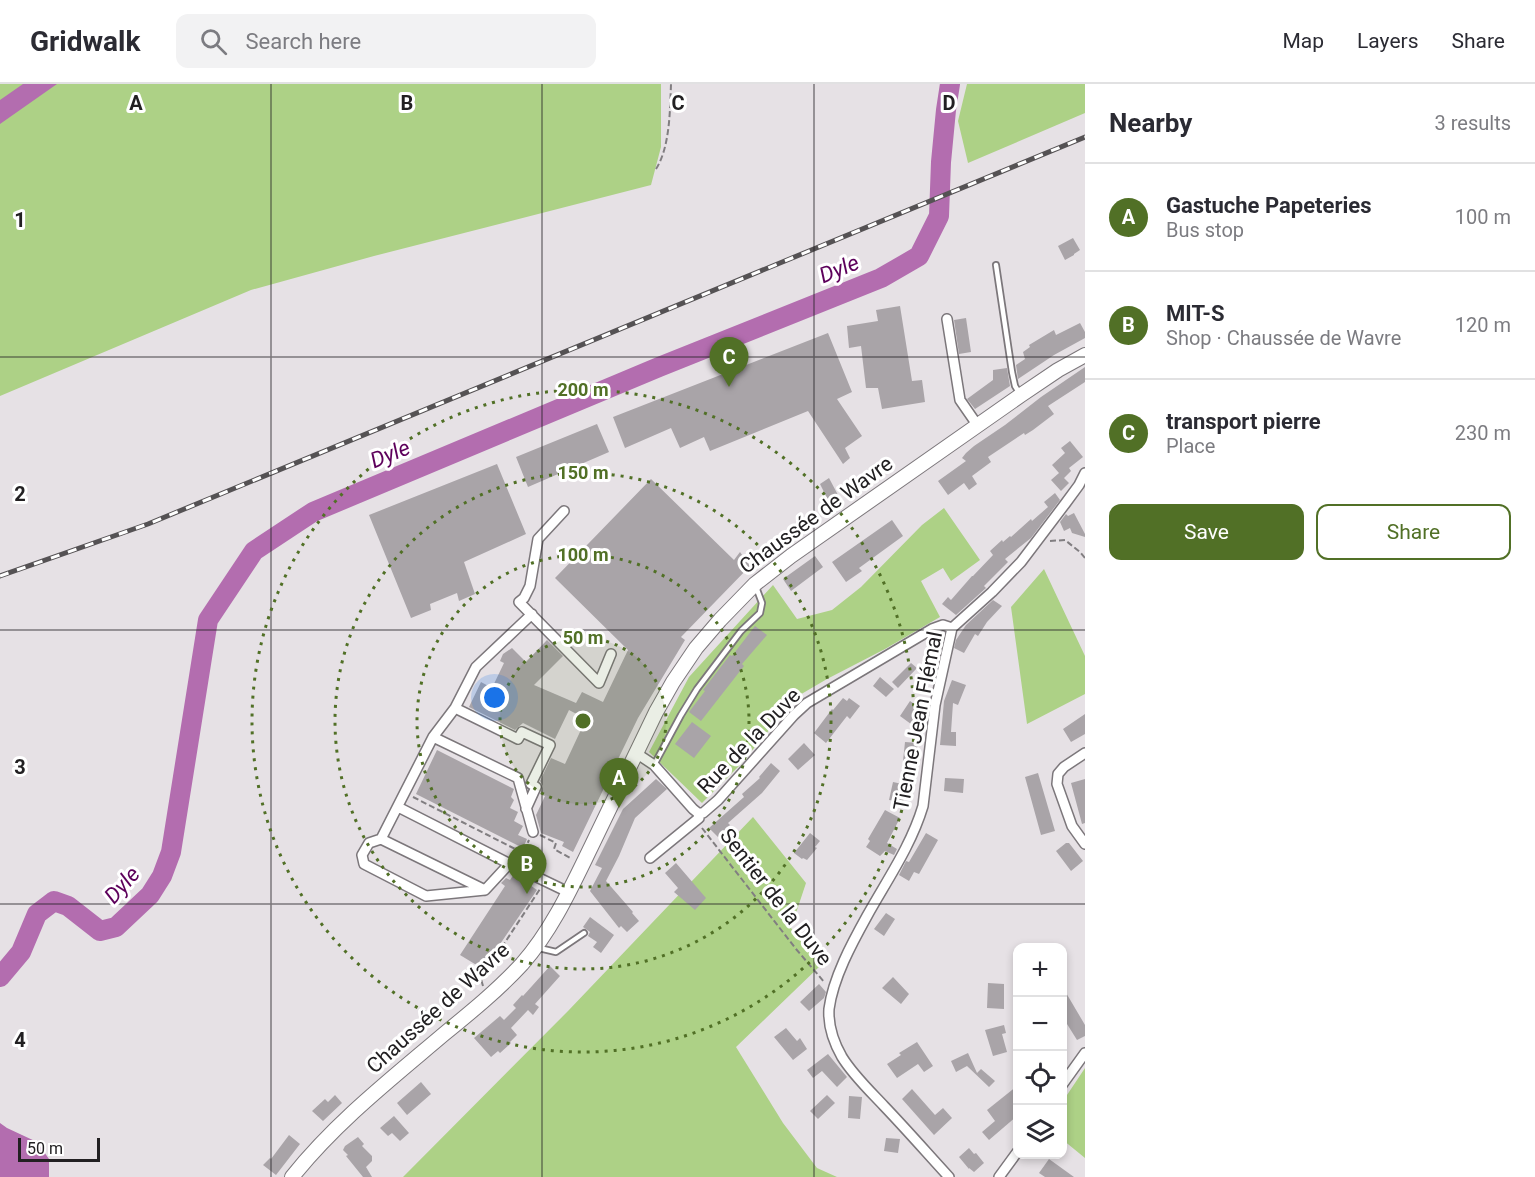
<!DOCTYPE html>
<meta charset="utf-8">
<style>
:root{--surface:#fff;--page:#f2f2f3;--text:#2b2b33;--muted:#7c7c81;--line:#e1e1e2;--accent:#517026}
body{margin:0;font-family:Roboto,sans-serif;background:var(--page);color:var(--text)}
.controls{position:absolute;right:18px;bottom:18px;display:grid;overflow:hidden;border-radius:12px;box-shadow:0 3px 9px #0003}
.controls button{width:54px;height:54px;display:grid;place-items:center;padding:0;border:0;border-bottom:2px solid var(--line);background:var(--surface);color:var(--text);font:30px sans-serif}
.scale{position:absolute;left:18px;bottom:15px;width:82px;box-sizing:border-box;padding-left:6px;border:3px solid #222022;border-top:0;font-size:16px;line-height:21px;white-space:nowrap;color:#222022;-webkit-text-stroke:4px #fff;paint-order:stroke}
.you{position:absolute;left:495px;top:614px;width:21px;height:21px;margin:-15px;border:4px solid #fff;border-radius:50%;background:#1a73e8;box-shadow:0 0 0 9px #1a73e833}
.badge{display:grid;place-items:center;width:39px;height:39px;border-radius:50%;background:var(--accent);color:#fff;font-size:20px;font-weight:700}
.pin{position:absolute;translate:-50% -50px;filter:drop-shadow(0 2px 3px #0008)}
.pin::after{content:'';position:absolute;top:32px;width:21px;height:18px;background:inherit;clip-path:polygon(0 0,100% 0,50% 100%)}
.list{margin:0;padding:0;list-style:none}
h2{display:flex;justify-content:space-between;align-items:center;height:78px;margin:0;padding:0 24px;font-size:26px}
h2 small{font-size:20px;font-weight:400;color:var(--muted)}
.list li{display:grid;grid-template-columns:39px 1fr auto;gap:18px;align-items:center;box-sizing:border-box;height:108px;padding:0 24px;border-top:2px solid var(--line)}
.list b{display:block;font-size:22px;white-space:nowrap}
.list p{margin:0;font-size:20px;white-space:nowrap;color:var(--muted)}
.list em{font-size:20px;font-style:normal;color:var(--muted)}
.actions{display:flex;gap:12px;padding:18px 24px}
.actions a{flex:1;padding:14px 0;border:2px solid var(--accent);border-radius:12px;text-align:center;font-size:21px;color:var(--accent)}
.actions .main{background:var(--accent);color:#fff}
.icon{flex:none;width:33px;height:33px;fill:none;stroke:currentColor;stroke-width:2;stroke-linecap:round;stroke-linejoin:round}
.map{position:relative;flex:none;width:1085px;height:1093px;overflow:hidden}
header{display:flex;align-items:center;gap:36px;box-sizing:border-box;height:84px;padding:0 30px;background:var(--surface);border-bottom:2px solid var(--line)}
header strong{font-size:28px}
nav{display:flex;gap:33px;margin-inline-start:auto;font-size:21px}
.search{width:420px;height:54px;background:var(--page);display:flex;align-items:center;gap:15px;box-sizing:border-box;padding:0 21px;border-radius:12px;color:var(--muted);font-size:22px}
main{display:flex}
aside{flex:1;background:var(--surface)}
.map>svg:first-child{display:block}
</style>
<header>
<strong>Gridwalk</strong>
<div class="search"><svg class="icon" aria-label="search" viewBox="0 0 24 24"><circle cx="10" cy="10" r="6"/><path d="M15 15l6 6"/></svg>Search here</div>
<nav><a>Map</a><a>Layers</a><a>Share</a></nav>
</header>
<main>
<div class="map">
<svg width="1085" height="1093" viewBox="0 0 1085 1093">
<rect width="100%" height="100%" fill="#e6e1e5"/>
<path fill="#add186" d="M 0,0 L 661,0 L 661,63 L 651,101 L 374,172 L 251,206 L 0,312 Z
M 967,0 L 1085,0 L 1085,29 L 968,79 L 958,37 Z
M 944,424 L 980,476 L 951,497 L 943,484 L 921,497 L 940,533 L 885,565 L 827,595 L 798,612 L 738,683 L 702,719 L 649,668 L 689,593 L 773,501 L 797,535 L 832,526 L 861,503 L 922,441 Z
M 1044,485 L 1085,572 L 1085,610 L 1027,640 L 1011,523 Z
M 753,733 L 806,799 L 791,844 L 820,882 L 736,963 L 783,1039 L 817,1084 L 837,1093 L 403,1093 L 568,927 Z
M 1085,984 L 1085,1074 L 1063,1056 L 1063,1017 Z"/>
<path fill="#b36daf" d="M 23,0 L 57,0 L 0,40 L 0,16 Z
M 0,1039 L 7,1044 L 37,1058 L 49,1075 L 49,1093 L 0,1093 Z"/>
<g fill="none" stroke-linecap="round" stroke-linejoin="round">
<path stroke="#b36daf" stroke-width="3" d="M 0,897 L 1,893"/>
<path stroke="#b36daf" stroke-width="20" d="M 0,893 L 21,868 L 37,830 L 54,817 L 68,822 L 100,847 L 116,843 L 150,811 L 162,792 L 171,768 L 208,536 L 254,467 L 313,428 L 659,283 L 881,194 L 919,172 L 939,132 L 941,78 L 946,26 L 950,0"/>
</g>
<path fill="#a9a4a8" d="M 1073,154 L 1080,166 L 1074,170 L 1074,171 L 1065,176 L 1058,162 Z
M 900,222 L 912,297 L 922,296 L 925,318 L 882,325 L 878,304 L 866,304 L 861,262 L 849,264 L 847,242 L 878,237 L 876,226 Z
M 966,234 L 971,268 L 959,270 L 954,236 Z
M 1080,239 L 1085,248 L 1085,254 L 1054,271 L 1018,295 L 1016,281 L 1025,275 L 1023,268 L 1030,263 L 1029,261 L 1054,246 L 1056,251 Z
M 828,249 L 852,308 L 837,315 L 862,352 L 845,364 L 850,374 L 843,380 L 808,327 L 710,367 L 704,353 L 680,364 L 671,344 L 625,364 L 613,333 Z
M 1085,283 L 1085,298 L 1048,322 L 1054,330 L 1033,346 L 1025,351 L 1024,349 L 988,373 L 991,378 L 972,392 L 977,400 L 969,406 L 964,399 L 948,411 L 938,397 L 966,377 L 962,374 L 966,369 L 974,362 L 1005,341 L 1041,313 Z
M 1007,284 L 1010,302 L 975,325 L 967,315 L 993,296 L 993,286 Z
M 597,340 L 609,368 L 528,403 L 516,373 Z
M 1070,357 L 1083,373 L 1069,384 L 1071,387 L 1064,394 L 1069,399 L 1061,407 L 1051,396 L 1059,389 L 1052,381 L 1065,369 L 1061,364 Z
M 497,380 L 526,450 L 464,478 L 475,510 L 459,517 L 457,509 L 430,520 L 431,526 L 411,534 L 369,431 Z
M 829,394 L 838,411 L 828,416 L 820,400 Z
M 651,395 L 734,476 L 740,468 L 750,482 L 681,553 L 685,556 L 638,634 L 573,768 L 562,762 L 564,758 L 541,749 L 536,731 L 545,712 L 540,710 L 543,702 L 540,697 L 551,674 L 565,680 L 586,635 L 569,626 L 555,655 L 523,639 L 515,646 L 469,623 L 481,598 L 492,604 L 504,579 L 500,577 L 503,570 L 512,564 L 526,578 L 547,556 L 563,572 L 534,601 L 576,619 L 582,608 L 603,618 L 628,566 L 555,494 Z
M 1055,409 L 1060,416 L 1031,454 L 1005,475 L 1008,478 L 984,502 L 986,504 L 956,531 L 942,520 L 948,513 L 951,516 L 972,492 L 973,492 L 993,471 L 990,467 L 1002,456 L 1003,458 L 1010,452 L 1011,453 L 1031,435 L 1032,437 L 1048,423 L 1044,418 Z
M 1074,429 L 1085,450 L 1085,453 L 1072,449 L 1070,444 L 1064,447 L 1060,438 L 1066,430 L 1068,432 Z
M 892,436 L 903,452 L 859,484 L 862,487 L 846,498 L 832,478 Z
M 815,472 L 823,483 L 791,507 L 783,495 Z
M 993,516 L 1002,522 L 987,538 L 978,552 L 975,550 L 964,569 L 954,564 L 956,556 L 966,541 Z
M 755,542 L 767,551 L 742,580 L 744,582 L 701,637 L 689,628 L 705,607 L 703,606 L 730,571 L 732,572 Z
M 911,579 L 917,584 L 898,604 L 892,598 Z
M 880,593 L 894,605 L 886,613 L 873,602 Z
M 952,596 L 966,601 L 958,621 L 953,619 L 951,648 L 956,648 L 956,662 L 940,661 L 944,617 Z
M 843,614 L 847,617 L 849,614 L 860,622 L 850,635 L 847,632 L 826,659 L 814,649 L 832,625 L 833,626 Z
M 910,617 L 925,627 L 915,643 L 900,632 Z
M 1085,630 L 1085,650 L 1071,658 L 1063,645 Z
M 692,638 L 711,652 L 694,674 L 675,660 Z
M 905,658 L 918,659 L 916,678 L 903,677 Z
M 804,659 L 815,671 L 798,686 L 788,675 Z
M 437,666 L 514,705 L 511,713 L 514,716 L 510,724 L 518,728 L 514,737 L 523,742 L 518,751 L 527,755 L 523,764 L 416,710 Z
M 771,679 L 780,687 L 762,709 L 728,739 L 730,741 L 718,753 L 709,744 L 744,713 L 742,710 L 760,694 L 759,693 Z
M 1038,689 L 1055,747 L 1041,751 L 1025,693 Z
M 945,694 L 964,695 L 963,709 L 944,707 Z
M 656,695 L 667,705 L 635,734 L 619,772 L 606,797 L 633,828 L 632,829 L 639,837 L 627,848 L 621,842 L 619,844 L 590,807 L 602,784 L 595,781 L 623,725 Z
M 1085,695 L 1085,739 L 1082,740 L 1071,699 Z
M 893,698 L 907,701 L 903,718 L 889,716 Z
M 885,726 L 900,734 L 887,759 L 897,765 L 894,771 L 885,767 L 880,772 L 866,763 L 870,757 L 868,755 Z
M 810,749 L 820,757 L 815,763 L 817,764 L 807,776 L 803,774 L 802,775 L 794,769 Z
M 926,749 L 938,756 L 919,790 L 914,788 L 909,797 L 899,791 L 906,777 L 909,778 Z
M 1066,759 L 1069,759 L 1083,777 L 1071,787 L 1056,767 Z
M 676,779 L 706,814 L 695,826 L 674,808 L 678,804 L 665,789 Z
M 514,790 L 537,806 L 483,885 L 460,871 L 505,802 L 501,799 L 506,794 L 510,796 Z
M 886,829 L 895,835 L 884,852 L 874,845 Z
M 590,833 L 614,851 L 601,869 L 593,863 L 597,858 L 588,852 L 590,848 L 583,843 Z
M 550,882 L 560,892 L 535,920 L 539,923 L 533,931 L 528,926 L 511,944 L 517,951 L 510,958 L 511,959 L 500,969 L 498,967 L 491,973 L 474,954 L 500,932 L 504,936 L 516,924 L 513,921 L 522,911 L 523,912 Z
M 893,893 L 909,910 L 901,920 L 882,904 Z
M 988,899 L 1004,900 L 1004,925 L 987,924 Z
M 819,900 L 826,908 L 824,914 L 809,927 L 800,918 Z
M 1062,902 L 1085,941 L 1085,952 L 1077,956 L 1062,932 Z
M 1004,941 L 1006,949 L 1002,950 L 1007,968 L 993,972 L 985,946 Z
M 786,944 L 797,957 L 800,954 L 807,965 L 793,976 L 774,953 Z
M 917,958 L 933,982 L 924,988 L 918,980 L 897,994 L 887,980 L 901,971 L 899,969 Z
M 968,969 L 977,989 L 981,985 L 995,997 L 989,1003 L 967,982 L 956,988 L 951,977 Z
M 828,970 L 847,993 L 837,1003 L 822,987 L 813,994 L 807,986 Z
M 421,998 L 431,1010 L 407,1031 L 397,1019 Z
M 1017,1002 L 1017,1032 L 989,1056 L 982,1048 L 995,1037 L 987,1026 Z
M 912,1005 L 935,1031 L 943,1024 L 952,1034 L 934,1051 L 902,1015 Z
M 335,1011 L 342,1019 L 323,1037 L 312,1027 L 325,1015 L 328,1018 Z
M 827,1011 L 835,1019 L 818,1035 L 810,1027 Z
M 849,1012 L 862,1013 L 860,1035 L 848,1034 Z
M 394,1032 L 409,1049 L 400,1057 L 392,1049 L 388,1052 L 380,1044 Z
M 289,1051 L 300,1060 L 276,1091 L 263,1081 L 270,1074 L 271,1075 Z
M 358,1053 L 364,1060 L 362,1062 L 372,1072 L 372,1077 L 366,1083 L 372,1093 L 363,1093 L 346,1072 L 348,1071 L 343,1066 L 345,1062 Z
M 886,1054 L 900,1055 L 898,1069 L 884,1067 Z
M 969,1064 L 974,1070 L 976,1069 L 984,1079 L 974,1088 L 969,1084 L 969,1085 L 959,1073 Z
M 1049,1075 L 1074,1093 L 1045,1093 L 1039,1089 Z"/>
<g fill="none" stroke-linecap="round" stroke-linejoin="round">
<g stroke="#7c777b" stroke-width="8">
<path id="lane" d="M 996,181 L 1012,288 L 1015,302 L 1020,310
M 654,681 L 681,631 L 697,605 L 741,547 L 760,529 L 762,519 L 756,503
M 539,864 L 556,868 L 584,849"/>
</g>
<g stroke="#7c777b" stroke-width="12">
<path id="street" d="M 947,235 L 960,316 L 978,342
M 564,427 L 538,455 L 530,502 L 524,514 L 519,518 L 599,599 L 611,570
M 455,624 L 518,655 L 522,648 L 550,661 L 531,700 L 536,703 L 526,725
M 433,653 L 518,694 L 533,748
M 636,669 L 654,681 L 693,725 L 698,729 L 703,729 L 718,716 L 794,631 L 807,619 L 932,545 L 943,541 L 952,544
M 1085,669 L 1064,683 L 1058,690 L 1057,700 L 1072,742 L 1085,760
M 398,723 L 516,783 L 568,808
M 381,755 L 369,759 L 362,771 L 364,780 L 426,812 L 485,806
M 650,774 L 699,734 L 698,729
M 509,780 L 485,806 L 381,755 L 433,653 L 455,624 L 476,583 L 532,530
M 1062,1001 L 1085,969
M 949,1093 C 927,1069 906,1045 884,1022 C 870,1007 853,991 842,973 C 834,959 828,942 829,925 C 833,894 852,859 867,832 C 887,796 911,762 923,722 L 935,621 L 952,544 L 992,508 L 1021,478 L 1065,420 L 1079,401 L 1085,389
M 999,1093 L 1018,1067"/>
</g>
<g stroke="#7c777b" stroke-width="16">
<path id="secondary" d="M 292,1093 C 336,1038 391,995 444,950 C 471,928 498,906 522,880 C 552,846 571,804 591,763 C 613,718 634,673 656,628 L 673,598 L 696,564 L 720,536 L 755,500 L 791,472 L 1021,311 L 1058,286 L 1085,271"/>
</g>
<path stroke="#817e81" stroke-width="2" stroke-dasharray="6 3" stroke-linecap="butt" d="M 656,85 C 670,63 670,26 671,0
M 1050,457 L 1065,456 L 1080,468 L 1085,474
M 413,713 L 523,769
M 702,744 L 796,865 L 825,899
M 540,751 L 556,759 L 554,765 L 572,775
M 520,775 L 529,756
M 483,902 L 481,895 L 540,805"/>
<use href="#lane" stroke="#fff" stroke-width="4.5"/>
<use href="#street" stroke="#fff" stroke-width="9"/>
<use href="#secondary" stroke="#fff" stroke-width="14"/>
<g stroke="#555254" stroke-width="5">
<path id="rail" d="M 0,492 L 148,440 L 1085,53"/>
</g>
<use href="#rail" stroke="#fff" stroke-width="3" stroke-dasharray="9" stroke-linecap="butt"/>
</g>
<path fill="none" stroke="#222022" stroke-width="1.5" stroke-opacity="0.55" d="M 271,0 L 271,1093M 542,0 L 542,1093M 814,0 L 814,1093M 0,273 L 1085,273M 0,546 L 1085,546M 0,820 L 1085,820"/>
<circle cx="583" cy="637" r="83" fill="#517026" fill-opacity=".12"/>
<g fill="none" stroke="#517026" stroke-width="3" stroke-dasharray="3 6">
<circle cx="583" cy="637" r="83"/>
<circle cx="583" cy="637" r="166"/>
<circle cx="583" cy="637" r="248"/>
<circle cx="583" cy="637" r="331"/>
</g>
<g text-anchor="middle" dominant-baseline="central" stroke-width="6" stroke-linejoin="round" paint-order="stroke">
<g font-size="21" fill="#222022" stroke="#fff">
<text transform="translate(816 431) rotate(-36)">Chaussée de Wavre</text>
<text transform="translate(918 637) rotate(-79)">Tienne Jean Flémal</text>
<text transform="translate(749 657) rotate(-46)">Rue de la Duve</text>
<text transform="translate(776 813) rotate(52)">Sentier de la Duve</text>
<text transform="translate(438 924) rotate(-42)">Chaussée de Wavre</text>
</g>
<g font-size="22" font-style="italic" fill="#5d005b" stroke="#fff">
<text transform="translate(839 185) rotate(-22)">Dyle</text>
<text transform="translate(390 370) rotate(-22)">Dyle</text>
<text transform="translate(122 801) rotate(-48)">Dyle</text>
</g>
</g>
<g font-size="20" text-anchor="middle" font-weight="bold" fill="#222022" stroke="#fff" stroke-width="6" stroke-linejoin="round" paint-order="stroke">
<text x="136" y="26">A</text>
<text x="407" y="26">B</text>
<text x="678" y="26">C</text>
<text x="949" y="26">D</text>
<text x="20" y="143">1</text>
<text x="20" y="417">2</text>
<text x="20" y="690">3</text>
<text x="20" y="963">4</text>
</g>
<circle cx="583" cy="637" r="9" fill="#517026" stroke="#fff" stroke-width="3"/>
<g font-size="18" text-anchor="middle" font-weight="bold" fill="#517026" stroke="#fff" stroke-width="6" stroke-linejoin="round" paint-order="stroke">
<text x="583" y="312">200 m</text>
<text x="583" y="395">150 m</text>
<text x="583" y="477">100 m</text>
<text x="583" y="560">50 m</text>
</g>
</svg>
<div class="controls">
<button>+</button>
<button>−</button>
<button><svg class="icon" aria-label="locate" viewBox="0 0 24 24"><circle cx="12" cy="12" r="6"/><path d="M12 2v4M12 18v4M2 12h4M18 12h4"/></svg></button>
<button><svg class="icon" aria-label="layers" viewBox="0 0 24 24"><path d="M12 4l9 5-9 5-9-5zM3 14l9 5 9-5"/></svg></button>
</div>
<div class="scale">50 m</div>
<div class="you"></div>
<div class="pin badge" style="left:619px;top:724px">A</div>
<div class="pin badge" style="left:527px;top:810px">B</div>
<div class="pin badge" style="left:729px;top:303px">C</div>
</div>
<aside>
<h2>Nearby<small>3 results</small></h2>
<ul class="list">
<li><span class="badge">A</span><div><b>Gastuche Papeteries</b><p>Bus stop</p></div><em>100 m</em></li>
<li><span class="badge">B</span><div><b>MIT-S</b><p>Shop · Chaussée de Wavre</p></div><em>120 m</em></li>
<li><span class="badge">C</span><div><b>transport pierre</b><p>Place</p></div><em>230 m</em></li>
</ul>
<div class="actions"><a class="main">Save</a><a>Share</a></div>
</aside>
</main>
